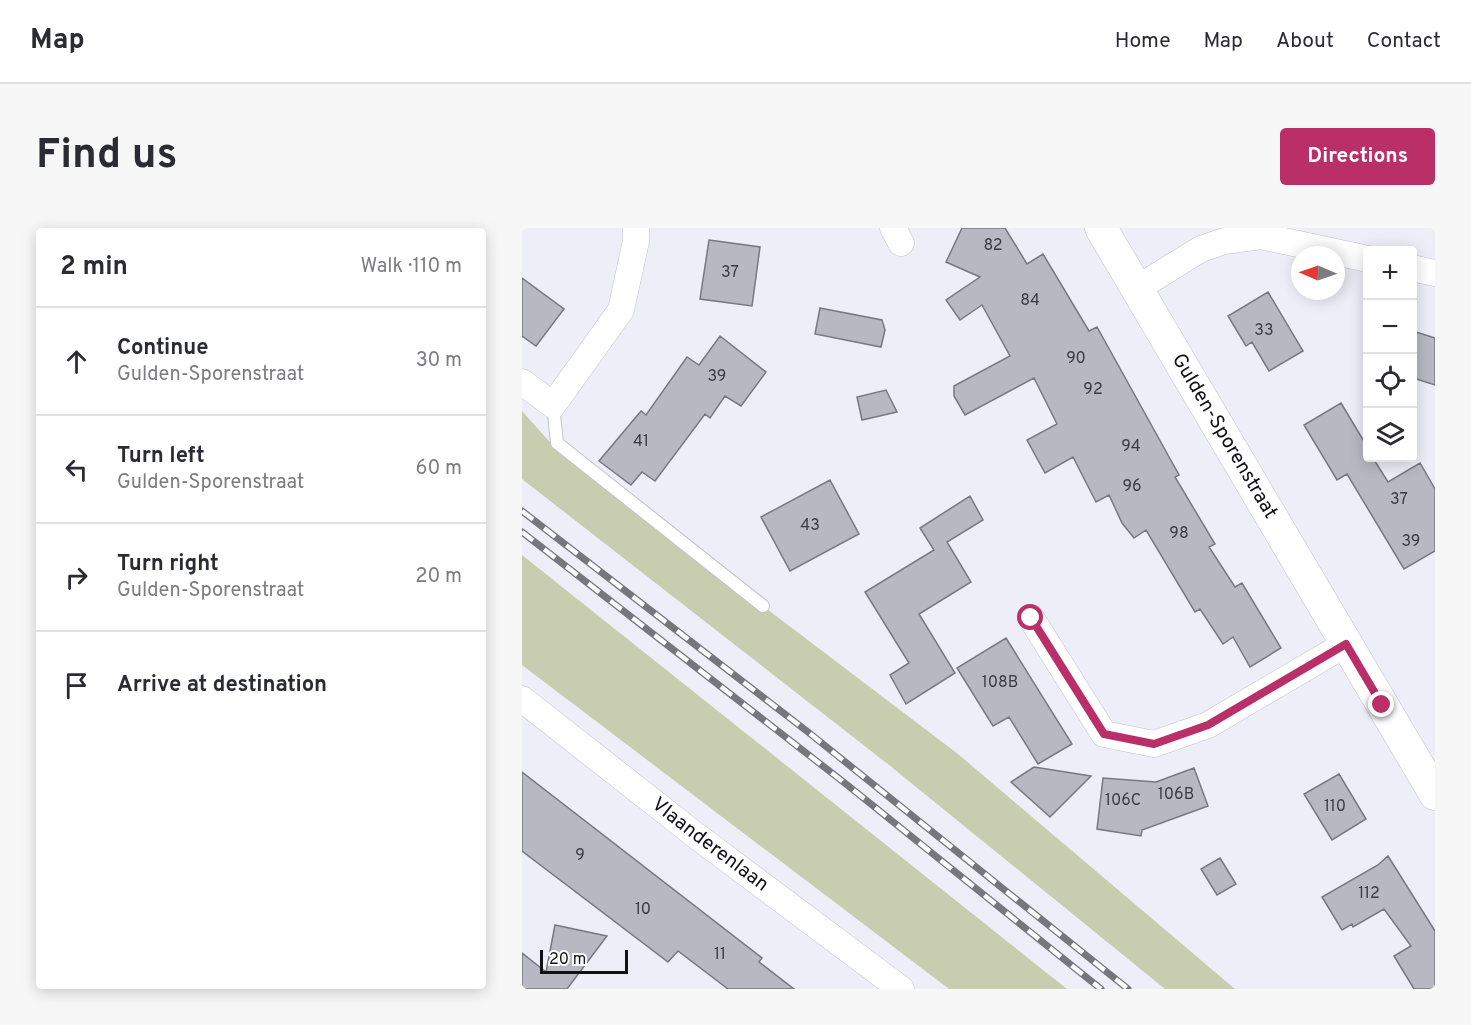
<!DOCTYPE html>
<meta charset="utf-8">
<style>
:root{--surface:#fff;--page:#f7f7f7;--text:#2b2b33;--muted:#7c7c81;--line:#e1e1e2;--accent:#ba2f68}
body{margin:0;font-family:Overpass,sans-serif;background:var(--page);color:var(--text)}
.controls{position:absolute;right:18px;top:18px;display:grid;overflow:hidden;border-radius:6px;box-shadow:0 3px 15px #0003}
.controls button{width:54px;height:54px;display:grid;place-items:center;padding:0;border:0;border-bottom:2px solid var(--line);background:var(--surface);color:var(--text);font:30px sans-serif}
.compass{position:absolute;left:769px;top:18px;width:54px;height:54px;border-radius:50%;background:var(--surface);box-shadow:0 3px 15px #0003;rotate:272deg}
.scale{position:absolute;left:18px;bottom:15px;width:88px;box-sizing:border-box;padding-left:6px;border:3px solid #111115;border-top:0;font-size:16px;line-height:21px;white-space:nowrap;color:#111115;-webkit-text-stroke:4px #fcfcfe;paint-order:stroke}
.stop{position:absolute;width:18px;height:18px;margin:-14px;border:4px solid #ba2f68;border-radius:50%;background:#fff}
.stop.end{background:#ba2f68;border-color:#fff;box-shadow:0 2px 6px #0008}
.list{margin:0;padding:0;list-style:none}
h2{display:flex;justify-content:space-between;align-items:center;height:78px;margin:0;padding:0 24px;font-size:26px}
h2 small{font-size:20px;font-weight:400;color:var(--muted)}
.list li{display:grid;grid-template-columns:39px 1fr auto;gap:18px;align-items:center;box-sizing:border-box;height:108px;padding:0 24px;border-top:2px solid var(--line)}
.list b{display:block;font-size:22px;white-space:nowrap}
.list p{margin:0;font-size:20px;white-space:nowrap;color:var(--muted)}
.list em{font-size:20px;font-style:normal;color:var(--muted)}
.icon{flex:none;width:33px;height:33px;fill:none;stroke:currentColor;stroke-width:2;stroke-linecap:round;stroke-linejoin:round}
.map{position:relative;flex:none;width:913px;height:761px;overflow:hidden;border-radius:6px}
header{display:flex;align-items:center;gap:36px;box-sizing:border-box;height:84px;padding:0 30px;background:var(--surface);border-bottom:2px solid var(--line)}
header strong{font-size:28px}
nav{display:flex;gap:33px;margin-inline-start:auto;font-size:21px}
.intro{display:flex;align-items:center;justify-content:space-between;box-sizing:border-box;height:144px;padding:0 36px}
h1{margin:0;font-size:42px}
.button{padding:15px 27px;border-radius:6px;background:var(--accent);color:#fff;font-size:21px;font-weight:700}
main{display:flex;gap:36px;padding:0 36px}
aside{flex:1;background:var(--surface);border-radius:6px;box-shadow:0 3px 15px #0003}
.map>svg:first-child{display:block}
</style>
<header>
<strong>Map</strong>
<nav><a>Home</a><a>Map</a><a>About</a><a>Contact</a></nav>
</header>
<div class="intro"><h1>Find us</h1><a class="button">Directions</a></div>
<main>
<aside>
<h2>2 min<small>Walk · 110 m</small></h2>
<ul class="list">
<li><svg class="icon" aria-label="ahead" viewBox="0 0 24 24"><path d="M12 20V5M6 11l6-6 6 6"/></svg><div><b>Continue</b><p>Gulden-Sporenstraat</p></div><em>30 m</em></li>
<li><svg class="icon" aria-label="left" viewBox="0 0 24 24"><path d="M17 20v-9H6M10 6l-5 5 5 5"/></svg><div><b>Turn left</b><p>Gulden-Sporenstraat</p></div><em>60 m</em></li>
<li><svg class="icon" aria-label="right" viewBox="0 0 24 24"><path d="M7 20v-9h11M14 6l5 5-5 5"/></svg><div><b>Turn right</b><p>Gulden-Sporenstraat</p></div><em>20 m</em></li>
<li><svg class="icon" aria-label="arrive" viewBox="0 0 24 24"><path d="M6 21V4h12l-3 4 3 4H6"/></svg><div><b>Arrive at destination</b></div></li>
</ul>
</aside>
<div class="map">
<svg width="913" height="761" viewBox="0 0 913 761">
<rect width="100%" height="100%" fill="#edeef8"/>
<path fill="#c9cdb0" d="M 0,183 L 34,221 L 436,526 L 713,761 L 643,761 L 367,537 L 0,251 Z
M 0,327 L 545,761 L 427,761 L 0,437 Z"/>
<path fill="#b7b8c1" stroke="#777881" stroke-width="1.5" d="M 440,0 L 483,0 L 505,36 L 521,26 L 567,103 L 575,99 L 657,247 L 653,249 L 693,316 L 687,319 L 713,359 L 720,355 L 759,420 L 728,439 L 711,409 L 701,416 L 678,381 L 673,384 L 624,302 L 612,310 L 600,295 L 587,267 L 574,274 L 551,229 L 523,245 L 505,212 L 535,196 L 512,150 L 443,187 L 432,168 L 432,158 L 488,128 L 460,77 L 438,92 L 424,72 L 458,49 L 424,34 Z
M 187,12 L 238,19 L 230,78 L 178,71 Z
M 0,50 L 42,81 L 14,118 L 0,108 Z
M 746,64 L 781,123 L 747,143 L 730,114 L 724,118 L 706,88 Z
M 298,80 L 360,92 L 363,102 L 359,119 L 293,106 Z
M 891,103 L 913,110 L 913,157 L 891,150 Z
M 198,108 L 244,144 L 219,178 L 203,168 L 188,190 L 183,186 L 133,253 L 120,244 L 109,257 L 77,233 L 119,183 L 124,187 L 165,129 L 177,137 Z
M 364,162 L 375,184 L 340,192 L 335,169 Z
M 819,175 L 846,220 L 846,230 L 851,230 L 866,254 L 898,235 L 913,261 L 913,323 L 882,341 L 825,246 L 815,252 L 782,197 Z
M 308,252 L 337,306 L 268,343 L 239,289 Z
M 448,268 L 461,292 L 425,314 L 449,354 L 397,386 L 433,445 L 384,476 L 368,447 L 387,435 L 343,364 L 412,322 L 398,300 Z
M 484,410 L 550,516 L 516,536 L 487,489 L 471,498 L 435,440 Z
M 512,539 L 569,548 L 528,589 L 489,554 Z
M 672,540 L 686,578 L 620,602 L 619,608 L 575,601 L 581,550 L 634,554 Z
M 0,544 L 240,730 L 237,734 L 272,761 L 206,761 L 156,723 L 146,734 L 0,623 Z
M 817,546 L 844,591 L 810,612 L 782,566 Z
M 866,628 L 913,703 L 913,761 L 892,761 L 872,728 L 889,718 L 862,681 L 831,699 L 830,696 L 820,702 L 800,669 L 856,637 Z
M 698,630 L 714,656 L 695,667 L 679,641 Z
M 33,697 L 85,708 L 45,761 L 0,761 L 0,725 L 24,744 Z"/>
<g fill="none" stroke-linecap="round" stroke-linejoin="round">
<g stroke="#c1c2cb" stroke-width="14">
<path id="service" d="M 31,177 L 35,215 L 241,378"/>
</g>
<g stroke="#c1c2cb" stroke-width="27">
<g id="minor">
<path d="M 371,0 L 379,15"/>
<path d="M 724,0 L 739,8 L 846,31"/>
<path d="M 890,40 L 913,45"/>
<path d="M 614,61 L 679,21 L 702,13 L 739,8"/>
<path d="M 0,154 L 31,177 L 99,82 L 114,13 L 114,0"/>
<path d="M 509,390 L 582,506 L 632,516 L 686,497 L 824,416"/>
<path id="s1" d="M 0,471 L 172,606 L 379,761"/>
</g>
</g>
<g stroke="#c1c2cb" stroke-width="33">
<g id="tertiary">
<path id="s2" d="M 579,0 L 913,566"/>
</g>
</g>
<use href="#service" stroke="#fff" stroke-width="12"/>
<use href="#minor" stroke="#fff" stroke-width="26"/>
<use href="#tertiary" stroke="#fff" stroke-width="32"/>
<g stroke="#76767d" stroke-width="7">
<path id="rail" d="M 0,283 L 286,504 L 606,761
M 0,304 L 324,556 L 579,761"/>
</g>
<use href="#rail" stroke="#fcfcfe" stroke-width="4.5" stroke-dasharray="14" stroke-linecap="butt"/>
</g>
<g fill="none" stroke-linecap="round" stroke-linejoin="round">
<path stroke="#ba2f68" stroke-width="8" d="M 509,390 L 582,506 L 632,516 L 686,497 L 824,416 L 860,477"/>
</g>
<g text-anchor="middle" dominant-baseline="central" stroke-width="4.5" stroke-linejoin="round" paint-order="stroke">
<g font-size="16" fill="#3a3b40">
<text x="471" y="18">82</text>
<text x="208" y="45">37</text>
<text x="508" y="73">84</text>
<text x="742" y="103">33</text>
<text x="554" y="131">90</text>
<text x="195" y="149">39</text>
<text x="571" y="162">92</text>
<text x="119" y="214">41</text>
<text x="609" y="219">94</text>
<text x="610" y="259">96</text>
<text x="877" y="272">37</text>
<text x="288" y="298">43</text>
<text x="657" y="306">98</text>
<text x="889" y="314">39</text>
<text x="478" y="455">108B</text>
<text x="654" y="567">106B</text>
<text x="601" y="573">106C</text>
<text x="813" y="579">110</text>
<text x="58" y="628">9</text>
<text x="847" y="666">112</text>
<text x="121" y="682">10</text>
<text x="198" y="727">11</text>
</g>
<g font-size="20" fill="#111115" stroke="#fcfcfe">
<text stroke="none"><textPath href="#s2" startOffset="242">Gulden-Sporenstraat</textPath></text>
<text stroke="none"><textPath href="#s1" startOffset="238">Vlaanderenlaan</textPath></text>
</g>
</g>
</svg>
<div class="controls">
<button>+</button>
<button>−</button>
<button><svg class="icon" aria-label="locate" viewBox="0 0 24 24"><circle cx="12" cy="12" r="6"/><path d="M12 2v4M12 18v4M2 12h4M18 12h4"/></svg></button>
<button><svg class="icon" aria-label="layers" viewBox="0 0 24 24"><path d="M12 4l9 5-9 5-9-5zM3 14l9 5 9-5"/></svg></button>
</div>
<svg class="compass" viewBox="-18 -18 36 36"><path d="M0-13l5 13h-10z" fill="#e53935"/><path d="M0 13l5-13h-10z" fill="#7c7c81"/></svg>
<div class="scale">20 m</div>
<div class="stop" style="left:509px;top:390px"></div>
<div class="stop end" style="left:860px;top:477px"></div>
</div>
</main>
